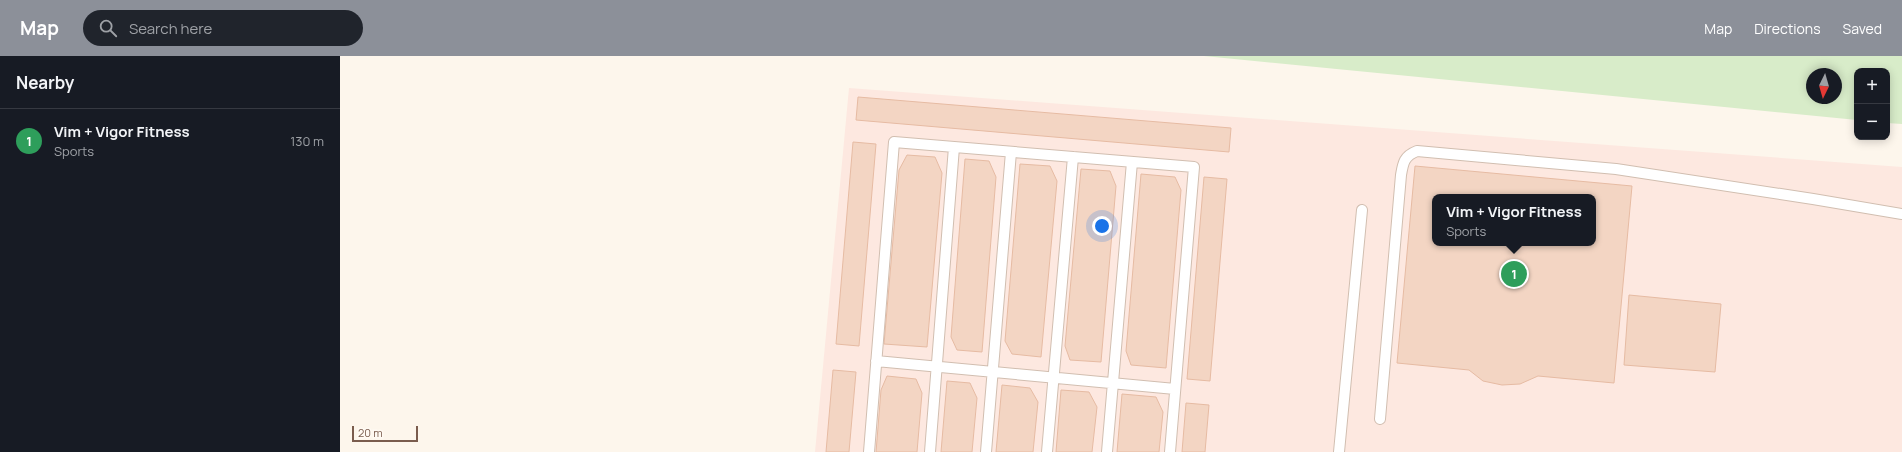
<!DOCTYPE html>
<meta charset="utf-8">
<style>
:root{--surface:#171b24;--page:#20242c;--text:#f1f3f6;--muted:#9ea1a6;--line:#363941;--accent:#8c9099}
body{margin:0;font-family:Manrope,sans-serif;background:var(--page);color:var(--text)}
.controls{position:absolute;right:12px;top:12px;display:grid;overflow:hidden;border-radius:8px;box-shadow:0 2px 10px #0003}
.controls button{width:36px;height:36px;display:grid;place-items:center;padding:0;border:0;border-bottom:1px solid var(--line);background:var(--surface);color:var(--text);font:20px sans-serif}
.compass{position:absolute;left:1466px;top:12px;width:36px;height:36px;border-radius:50%;background:var(--surface);box-shadow:0 2px 10px #0003;rotate:185deg}
.scale{position:absolute;left:12px;bottom:10px;width:66px;box-sizing:border-box;padding-left:4px;border:2px solid #7a5c4d;border-top:0;font-size:11px;line-height:14px;white-space:nowrap;color:#7a5c4d;-webkit-text-stroke:3px #fffaf3;paint-order:stroke}
.you{position:absolute;left:762px;top:170px;width:14px;height:14px;margin:-10px;border:3px solid #fff;border-radius:50%;background:#1a73e8;box-shadow:0 0 0 6px #1a73e833}
.badge{display:grid;place-items:center;width:26px;height:26px;border-radius:50%;background:var(--accent);color:#fff;font-size:13px;font-weight:700}
.pin{position:absolute;translate:-50% -50%;border:2px solid #fff;box-shadow:0 1px 4px #0006}
.popup{position:absolute;left:1092px;top:138px;width:164px;height:52px;box-sizing:border-box;display:grid;place-content:center;border-radius:8px;background:var(--surface);filter:drop-shadow(0 1px 3px #0005);font-size:13px;white-space:nowrap;color:var(--muted)}
.popup b{font-size:15px;color:var(--text)}
.popup::after{content:'';position:absolute;left:50%;top:100%;margin-left:-8px;border:8px solid transparent;border-top-color:var(--surface)}
.list{margin:0;padding:0;list-style:none}
h2{display:flex;justify-content:space-between;align-items:center;height:52px;margin:0;padding:0 16px;font-size:17px}
h2 small{font-size:13px;font-weight:400;color:var(--muted)}
.list li{display:grid;grid-template-columns:26px 1fr auto;gap:12px;align-items:center;box-sizing:border-box;height:64px;padding:0 16px;border-top:1px solid var(--line)}
.list b{display:block;font-size:15px;white-space:nowrap}
.list p{margin:0;font-size:13px;white-space:nowrap;color:var(--muted)}
.list em{font-size:13px;font-style:normal;color:var(--muted)}
.icon{flex:none;width:22px;height:22px;fill:none;stroke:currentColor;stroke-width:2;stroke-linecap:round;stroke-linejoin:round}
.map{position:relative;flex:none;width:1562px;height:396px;overflow:hidden}
header{display:flex;align-items:center;gap:24px;box-sizing:border-box;height:56px;padding:0 20px;background:var(--accent);color:#fff}
header strong{font-size:19px}
nav{display:flex;gap:22px;margin-inline-start:auto;font-size:14px}
.search{width:280px;height:36px;background:var(--page);display:flex;align-items:center;gap:10px;box-sizing:border-box;padding:0 14px;border-radius:22px;color:var(--muted);font-size:15px}
main{display:flex}
aside{flex:1;background:var(--surface)}
.map>svg:first-child{display:block}
</style>
<header>
<strong>Map</strong>
<div class="search"><svg class="icon" aria-label="search" viewBox="0 0 24 24"><circle cx="10" cy="10" r="6"/><path d="M15 15l6 6"/></svg>Search here</div>
<nav><a>Map</a><a>Directions</a><a>Saved</a></nav>
</header>
<main>
<aside>
<h2>Nearby<small></small></h2>
<ul class="list">
<li><span class="badge" style="background:#2e9e5b">1</span><div><b>Vim + Vigor Fitness</b><p>Sports</p></div><em>130 m</em></li>
</ul>
</aside>
<div class="map">
<svg width="1562" height="396" viewBox="0 0 1562 396">
<rect width="100%" height="100%" fill="#fdf6ec"/>
<path fill="#fde8e0" fill-rule="evenodd" d="M 509,32 L 1562,111 L 1562,396 L 475,396 ZM 1095,141 L 1253,141 L 1253,187 L 1095,187 Z"/>
<path fill="#d8ecc9" fill-rule="evenodd" d="M 864,0 L 1562,0 L 1562,68 L 1547,67 L 1547,15 L 1517,15 L 1517,64 ZM 1472,18 L 1496,18 L 1496,42 L 1472,42 Z"/>
<path fill="#f3d5c3" stroke="#e6bba3" fill-rule="evenodd" d="M 518,41 L 891,72 L 889,96 L 516,64 Z
M 513,86 L 536,88 L 519,290 L 496,288 Z
M 567,99 L 595,101 L 602,117 L 587,291 L 544,288 L 559,114 Z
M 625,103 L 649,105 L 656,121 L 642,296 L 617,294 L 611,281 Z
M 680,108 L 710,110 L 717,125 L 701,301 L 672,298 L 665,285 Z
M 1075,110 L 1292,130 L 1274,327 L 1198,320 L 1180,328 L 1162,329 L 1143,325 L 1129,314 L 1057,307 ZM 1095,141 L 1253,141 L 1253,187 L 1095,187 Z
M 741,113 L 770,115 L 776,130 L 761,306 L 730,304 L 725,290 Z
M 801,118 L 835,121 L 841,134 L 826,312 L 791,309 L 786,295 Z
M 864,121 L 887,123 L 870,325 L 847,323 Z
M 1289,239 L 1381,248 L 1375,316 L 1284,309 Z
M 493,314 L 516,316 L 509,396 L 486,396 Z
M 547,320 L 576,323 L 582,337 L 577,396 L 536,396 L 541,334 Z
M 607,325 L 630,327 L 637,342 L 632,396 L 601,396 Z
M 662,329 L 690,332 L 698,346 L 693,396 L 656,396 Z
M 721,334 L 749,336 L 757,351 L 752,396 L 716,396 Z
M 782,338 L 816,341 L 823,356 L 819,396 L 777,396 Z
M 846,347 L 869,349 L 865,396 L 842,396 Z"/>
<g fill="none" stroke-linecap="round" stroke-linejoin="round">
<g stroke="#d1beb0" stroke-width="12">
<path id="service" d="M 536,305 L 835,333
M 1040,363 L 1061,119 C 1063,107 1064,100 1077,95 L 1276,113 L 1473,143 L 1562,158
M 529,396 L 554,86 L 854,111 L 830,396
M 590,396 L 614,91
M 646,396 L 671,96
M 707,396 L 733,101
M 767,396 L 792,106
M 999,396 L 1022,154"/>
</g>
<use href="#service" stroke="#fff" stroke-width="10"/>
</g>
</svg>
<div class="controls">
<button>+</button>
<button>−</button>
</div>
<svg class="compass" viewBox="-18 -18 36 36"><path d="M0-13l5 13h-10z" fill="#e53935"/><path d="M0 13l5-13h-10z" fill="#9ea1a6"/></svg>
<div class="scale">20 m</div>
<div class="you"></div>
<div class="pin badge" style="left:1174px;top:218px;background:#2e9e5b">1</div>
<div class="popup"><b>Vim + Vigor Fitness</b>Sports</div>
</div>
</main>
